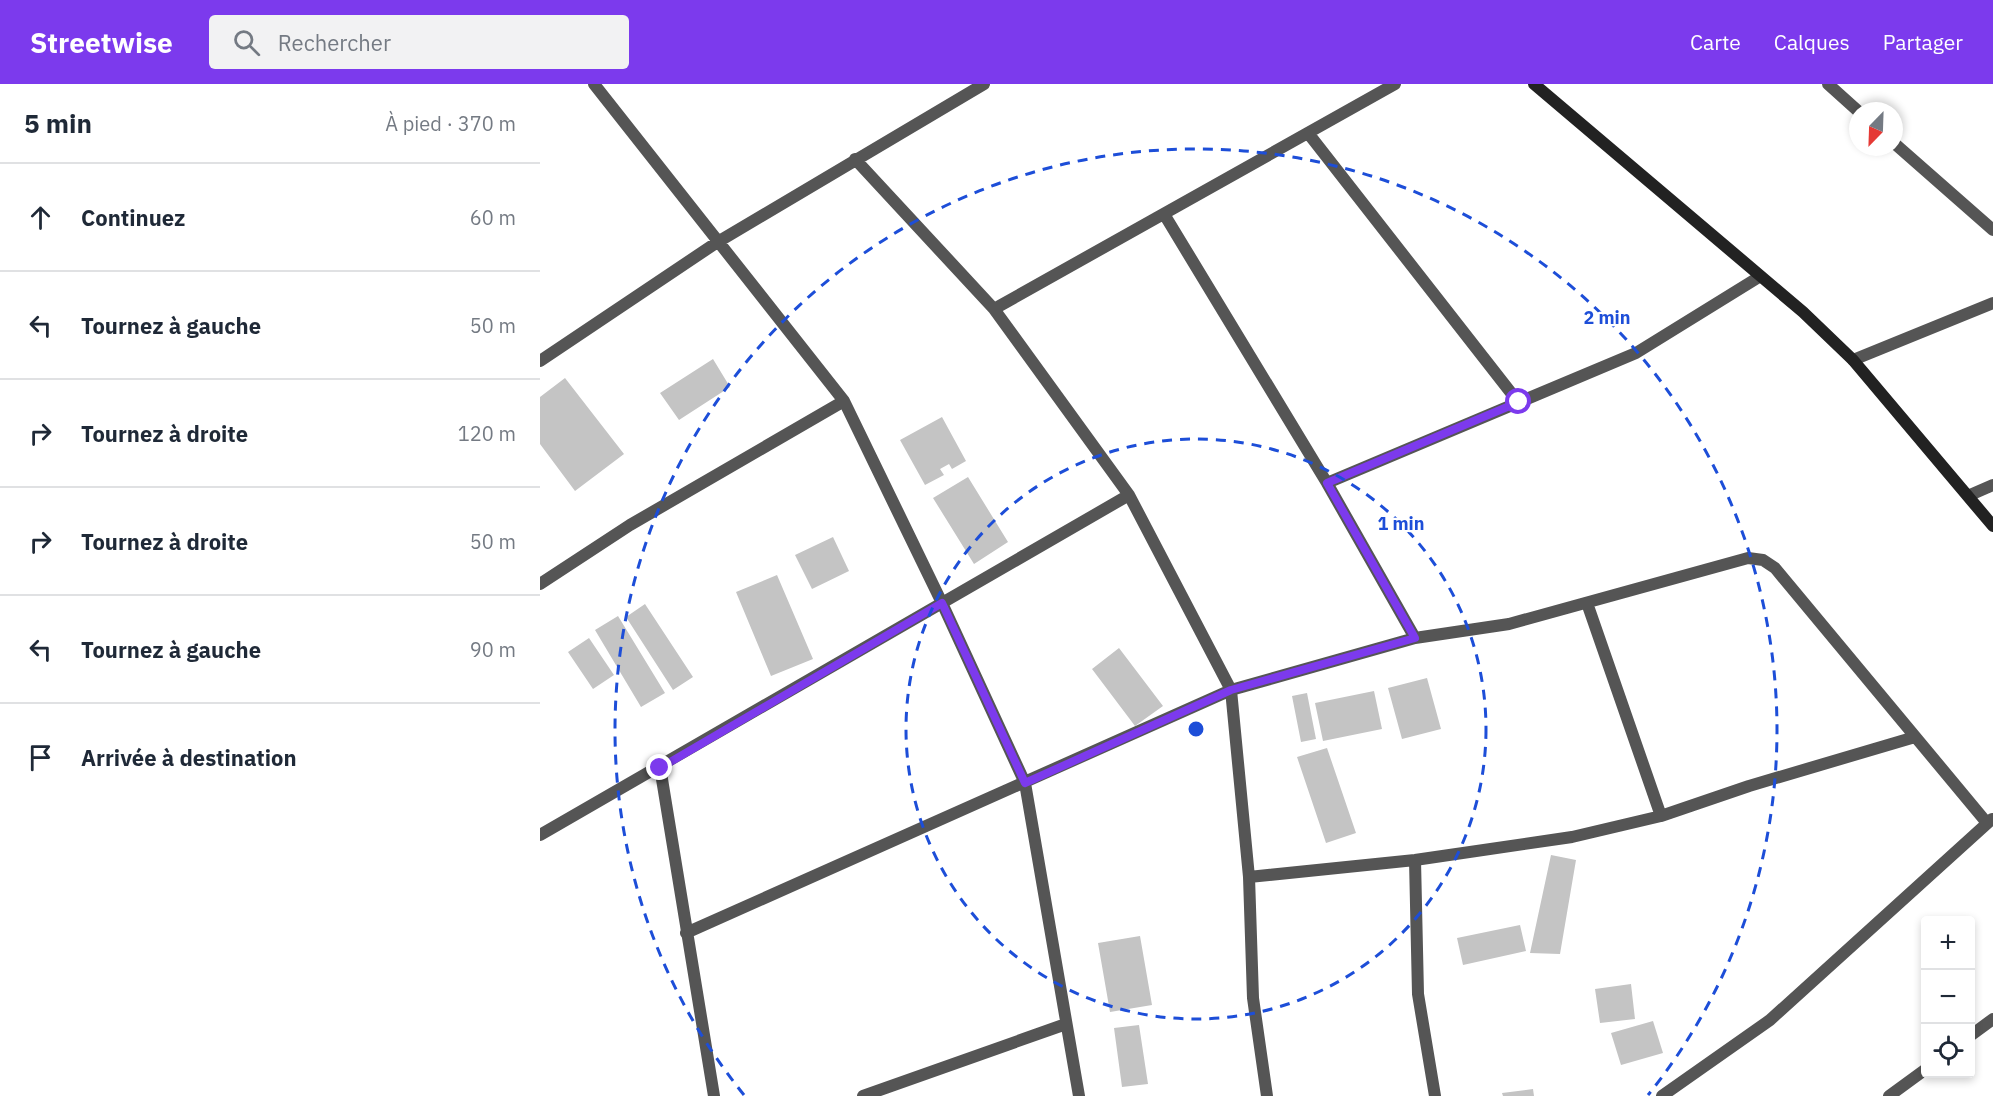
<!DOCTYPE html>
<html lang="fr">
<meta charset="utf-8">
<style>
:root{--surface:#fff;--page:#f2f2f3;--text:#1f2937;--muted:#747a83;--line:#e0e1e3;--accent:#7c3aed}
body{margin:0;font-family:"IBM Plex Sans",sans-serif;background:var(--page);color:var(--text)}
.controls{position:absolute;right:18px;bottom:18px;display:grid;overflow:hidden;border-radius:6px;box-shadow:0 3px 9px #0003}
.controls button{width:54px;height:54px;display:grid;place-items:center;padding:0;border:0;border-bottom:2px solid var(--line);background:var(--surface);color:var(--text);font:30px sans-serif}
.compass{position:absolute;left:1309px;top:18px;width:54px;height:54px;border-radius:50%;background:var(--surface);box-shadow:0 3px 9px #0003;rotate:203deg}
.stop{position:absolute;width:18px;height:18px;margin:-14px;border:4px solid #7c3aed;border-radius:50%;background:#fff}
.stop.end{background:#7c3aed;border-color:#fff;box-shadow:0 2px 6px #0008}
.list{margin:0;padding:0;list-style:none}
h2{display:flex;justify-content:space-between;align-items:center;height:78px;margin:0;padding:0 24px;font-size:26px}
h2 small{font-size:20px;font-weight:400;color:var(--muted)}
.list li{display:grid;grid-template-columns:39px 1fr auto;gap:18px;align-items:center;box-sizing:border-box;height:108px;padding:0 24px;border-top:2px solid var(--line)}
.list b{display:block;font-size:22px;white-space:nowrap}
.list em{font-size:20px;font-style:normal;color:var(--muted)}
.icon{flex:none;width:33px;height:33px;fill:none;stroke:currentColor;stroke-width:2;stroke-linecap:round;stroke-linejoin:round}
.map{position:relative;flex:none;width:1453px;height:1012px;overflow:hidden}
header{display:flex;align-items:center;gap:36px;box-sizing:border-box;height:84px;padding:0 30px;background:var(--accent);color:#fff}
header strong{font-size:28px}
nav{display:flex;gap:33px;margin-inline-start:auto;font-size:21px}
.search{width:420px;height:54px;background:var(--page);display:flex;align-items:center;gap:15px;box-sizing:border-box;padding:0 21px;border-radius:6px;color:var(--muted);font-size:22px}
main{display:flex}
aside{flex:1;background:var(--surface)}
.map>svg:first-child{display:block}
</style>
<header>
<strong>Streetwise</strong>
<div class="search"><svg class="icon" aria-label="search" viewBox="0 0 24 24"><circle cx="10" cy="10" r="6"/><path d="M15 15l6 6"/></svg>Rechercher</div>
<nav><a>Carte</a><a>Calques</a><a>Partager</a></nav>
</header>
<main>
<aside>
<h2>5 min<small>À pied · 370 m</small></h2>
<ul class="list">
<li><svg class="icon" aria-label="ahead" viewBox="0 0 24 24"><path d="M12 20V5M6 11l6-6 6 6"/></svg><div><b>Continuez</b></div><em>60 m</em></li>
<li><svg class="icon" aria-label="left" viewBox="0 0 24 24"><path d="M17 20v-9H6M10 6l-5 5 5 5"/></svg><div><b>Tournez à gauche</b></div><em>50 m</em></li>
<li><svg class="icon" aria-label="right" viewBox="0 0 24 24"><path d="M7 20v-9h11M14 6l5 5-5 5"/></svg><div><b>Tournez à droite</b></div><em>120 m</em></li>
<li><svg class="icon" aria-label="right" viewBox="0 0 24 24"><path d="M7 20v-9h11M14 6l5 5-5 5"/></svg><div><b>Tournez à droite</b></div><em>50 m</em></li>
<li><svg class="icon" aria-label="left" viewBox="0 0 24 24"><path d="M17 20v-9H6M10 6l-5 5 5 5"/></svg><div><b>Tournez à gauche</b></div><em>90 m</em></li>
<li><svg class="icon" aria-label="arrive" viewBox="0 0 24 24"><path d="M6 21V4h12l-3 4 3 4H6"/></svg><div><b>Arrivée à destination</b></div></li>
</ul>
</aside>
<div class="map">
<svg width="1453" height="1012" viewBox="0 0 1453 1012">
<rect width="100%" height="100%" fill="#fff"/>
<path fill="#c4c4c4" d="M 173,275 L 190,303 L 139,336 L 120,309 Z
M 25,294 L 84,370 L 35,407 L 0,360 L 0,313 Z
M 402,333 L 426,377 L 412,385 L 409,380 L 400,385 L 404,391 L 385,401 L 360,356 Z
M 428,393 L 468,458 L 434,480 L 393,414 Z
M 293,453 L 309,487 L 272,505 L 255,471 Z
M 237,491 L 273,575 L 231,592 L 196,508 Z
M 105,520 L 153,593 L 133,606 L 86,533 Z
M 78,532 L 125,609 L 101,623 L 55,546 Z
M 49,554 L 74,591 L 53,605 L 28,568 Z
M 579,564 L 623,622 L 595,642 L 552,585 Z
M 887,594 L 901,645 L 862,655 L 848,604 Z
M 834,607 L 842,645 L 783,657 L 775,619 Z
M 767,609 L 776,655 L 761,658 L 752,612 Z
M 787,664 L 816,749 L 786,759 L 757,673 Z
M 1011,771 L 1036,776 L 1020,870 L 990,869 Z
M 980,841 L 986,867 L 923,881 L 917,854 Z
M 600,852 L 612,921 L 570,928 L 558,859 Z
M 1091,900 L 1095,935 L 1060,939 L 1055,905 Z
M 1113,937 L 1123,969 L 1081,981 L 1071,949 Z
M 599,941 L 608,1000 L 582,1003 L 574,944 Z
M 993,1005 L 994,1012 L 963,1012 L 962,1009 Z"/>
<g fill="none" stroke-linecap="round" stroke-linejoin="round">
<path stroke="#555" stroke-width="12" d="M 54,0 L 304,317 L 402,519 L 485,699 L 539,1012
M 1288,0 L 1318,27
M 768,49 L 979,319
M 1354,59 L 1453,146
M 315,75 L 454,225 L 589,411 L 691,606 L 709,793 L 713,914 L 727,1012
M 624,130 L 787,399 L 875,554
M 454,225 L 855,0
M 1313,276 L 1453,219
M 0,277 L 176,159 L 444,0
M 787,399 L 1096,269 L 1219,193
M 1430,411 L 1453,401
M 0,500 L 90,441 L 304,317
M 1047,519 L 1121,732
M 120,683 L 174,1012
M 0,751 L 589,411
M 875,776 L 878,910 L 895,1012
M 709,793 L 875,776 L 1032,753 L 1121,732 L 1209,702 L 1375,653
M 146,849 L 691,606 L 875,554 L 969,540 L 1208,474 L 1223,476 L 1235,484 L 1447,739
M 1430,952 L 1453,935
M 323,1012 L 526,940
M 1122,1012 L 1230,936 L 1452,735
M 1349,1012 L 1386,985"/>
<path stroke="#222" stroke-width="12" d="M 994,0 L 1263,228 L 1313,276 L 1453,442"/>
</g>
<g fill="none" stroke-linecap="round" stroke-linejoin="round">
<path stroke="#7c3aed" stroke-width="8" d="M 120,684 L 402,519 L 485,699 L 691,606 L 875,554 L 787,399 L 979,318"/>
</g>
<g fill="none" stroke="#1d4ed8" stroke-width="3" stroke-dasharray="10 8">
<circle cx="656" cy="645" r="290"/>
<path d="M204 1011A581 581 0 1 1 1108 1011"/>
</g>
<circle cx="656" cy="645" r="9" fill="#1d4ed8" stroke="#fff" stroke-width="3"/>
<g font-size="18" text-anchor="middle" font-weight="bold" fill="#1d4ed8" stroke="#fff" stroke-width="4.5" stroke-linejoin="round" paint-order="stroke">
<text x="1067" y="240">2 min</text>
<text x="861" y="446">1 min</text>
</g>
</svg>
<div class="controls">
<button>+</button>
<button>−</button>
<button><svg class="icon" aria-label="locate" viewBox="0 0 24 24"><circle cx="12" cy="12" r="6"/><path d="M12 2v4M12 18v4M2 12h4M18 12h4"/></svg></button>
</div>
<svg class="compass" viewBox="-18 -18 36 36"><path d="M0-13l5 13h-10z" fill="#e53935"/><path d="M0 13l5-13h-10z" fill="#747a83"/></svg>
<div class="stop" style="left:979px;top:318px"></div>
<div class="stop end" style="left:120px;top:684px"></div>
</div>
</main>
